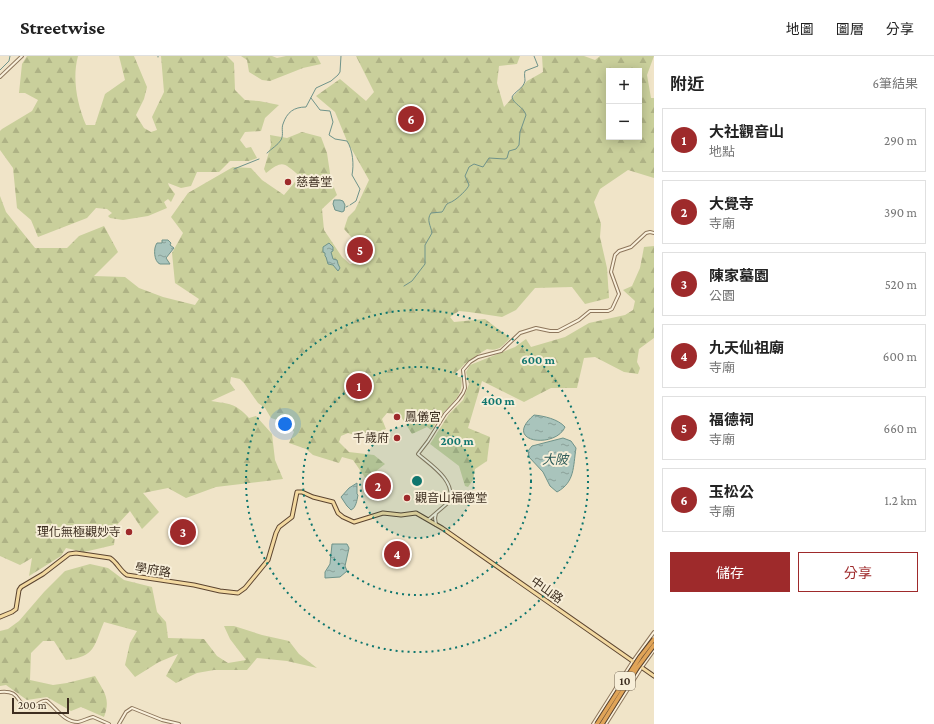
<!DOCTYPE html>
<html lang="zh-TW">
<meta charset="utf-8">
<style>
:root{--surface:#fff;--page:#f2f2f2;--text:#222;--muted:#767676;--line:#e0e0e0;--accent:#9e2a2b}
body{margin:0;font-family:"Crimson Pro","Noto Sans TC",serif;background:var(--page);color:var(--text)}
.controls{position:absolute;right:12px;top:12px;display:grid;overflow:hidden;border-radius:0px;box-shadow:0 2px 10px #0003}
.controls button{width:36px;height:36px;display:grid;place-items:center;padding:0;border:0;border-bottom:1px solid var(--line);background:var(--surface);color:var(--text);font:20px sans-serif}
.scale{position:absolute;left:12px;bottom:10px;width:57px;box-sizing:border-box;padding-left:4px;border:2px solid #3d2e20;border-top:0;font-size:11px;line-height:14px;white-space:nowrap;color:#3d2e20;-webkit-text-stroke:3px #f7eed8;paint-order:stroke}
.you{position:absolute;left:285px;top:368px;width:14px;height:14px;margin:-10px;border:3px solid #fff;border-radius:50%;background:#1a73e8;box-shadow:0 0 0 6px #1a73e833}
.badge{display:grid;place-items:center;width:26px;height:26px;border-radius:50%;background:var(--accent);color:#fff;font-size:13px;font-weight:700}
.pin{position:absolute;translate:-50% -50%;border:2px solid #fff;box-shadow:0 1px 4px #0006}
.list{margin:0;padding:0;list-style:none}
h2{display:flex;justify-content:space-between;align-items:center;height:52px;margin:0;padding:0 16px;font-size:17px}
h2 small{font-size:13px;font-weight:400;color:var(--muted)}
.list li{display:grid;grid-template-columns:26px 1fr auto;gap:12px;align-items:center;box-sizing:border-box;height:64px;margin:0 8px 8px;padding:0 8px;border:1px solid var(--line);border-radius:0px}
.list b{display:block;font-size:15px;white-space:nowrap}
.list p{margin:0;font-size:13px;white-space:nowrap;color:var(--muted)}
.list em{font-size:13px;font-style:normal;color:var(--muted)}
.actions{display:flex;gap:8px;padding:12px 16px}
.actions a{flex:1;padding:9px 0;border:1px solid var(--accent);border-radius:0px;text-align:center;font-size:14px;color:var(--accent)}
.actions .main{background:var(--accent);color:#fff}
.map{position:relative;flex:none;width:654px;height:668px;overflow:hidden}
header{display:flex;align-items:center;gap:24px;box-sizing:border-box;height:56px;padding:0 20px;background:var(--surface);border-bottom:1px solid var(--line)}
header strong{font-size:19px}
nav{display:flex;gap:22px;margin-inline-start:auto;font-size:14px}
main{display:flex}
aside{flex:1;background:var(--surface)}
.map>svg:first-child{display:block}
</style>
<header>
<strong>Streetwise</strong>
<nav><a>地圖</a><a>圖層</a><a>分享</a></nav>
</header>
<main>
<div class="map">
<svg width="654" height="668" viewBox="0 0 654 668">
<defs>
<pattern id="forest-firs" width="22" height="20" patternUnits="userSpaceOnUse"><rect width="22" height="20" fill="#c9cf9b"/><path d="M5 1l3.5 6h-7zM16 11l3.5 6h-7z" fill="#aeb285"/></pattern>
<pattern id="water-ripples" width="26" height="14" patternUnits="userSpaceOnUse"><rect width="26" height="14" fill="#a9c4bc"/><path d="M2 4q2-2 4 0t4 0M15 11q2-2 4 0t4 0" fill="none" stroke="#8ba098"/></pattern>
</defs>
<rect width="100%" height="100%" fill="#f0e4c8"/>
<path fill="url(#forest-firs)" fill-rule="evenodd" d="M 27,0 L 78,0 C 72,22 77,48 86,69 L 95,69 L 105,38 L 125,24 L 119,0 L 134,0 L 147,31 L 144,43 L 136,59 L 144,72 L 151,76 L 157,74 L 152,61 L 164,36 L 161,0 L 227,0 L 234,7 L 235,34 L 245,44 L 259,45 L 279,49 L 265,62 L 261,75 L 245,76 L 240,84 L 246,92 L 251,91 L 257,102 L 249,105 L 230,105 L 219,116 L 197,116 L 191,130 L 181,132 L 168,127 L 169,130 L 175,138 L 171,146 L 168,143 L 164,146 L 167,152 L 148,160 L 123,164 L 110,162 L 108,160 L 112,157 L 107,153 L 96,152 L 87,162 L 38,181 L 31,164 L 17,152 L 13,112 L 0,94 L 0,75 L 2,73 L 32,55 L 38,44 L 25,37 L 19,37 L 22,8 Z
M 241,0 L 272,0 L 277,2 L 286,0 L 317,0 L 321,8 L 303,12 L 270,25 L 262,24 L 249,16 L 247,4 Z
M 356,0 L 520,0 L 517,8 L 499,10 L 497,27 L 504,51 L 527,25 L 543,16 L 542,0 L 584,0 L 595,4 L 600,0 L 654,0 L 647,19 L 651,42 L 654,42 L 654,122 L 628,114 L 600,133 L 594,146 L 601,168 L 600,181 L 607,212 L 609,242 L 585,248 L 572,231 L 535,232 L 516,254 L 502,261 L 469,256 L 459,255 L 450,261 L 454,266 L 485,263 L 510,282 C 503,290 498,296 487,293 C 479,298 473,302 466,307 C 462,310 461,313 456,316 L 458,321 L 461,321 C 465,341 449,349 438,363 C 435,367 435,371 431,374 L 427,371 L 412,378 L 400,359 L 387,357 L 382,363 L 386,373 L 365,382 L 348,377 L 341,380 L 339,386 L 349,396 L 374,399 L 385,408 L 366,423 L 353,404 L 342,401 L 339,407 L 313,399 L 306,393 L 289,387 L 294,376 L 287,367 L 271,362 L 265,352 L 258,347 L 244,327 L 240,323 L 231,321 L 230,327 L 235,334 L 211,345 C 230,348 235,347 249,362 L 256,360 L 272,378 L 275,404 L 283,423 L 216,431 L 186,442 L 168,432 L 143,437 L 159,456 L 142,473 L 130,455 L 116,470 L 114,489 L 84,496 L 66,492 L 61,500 L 29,520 L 32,502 L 20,509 L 0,500 L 0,140 L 6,156 L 35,192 L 67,192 L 79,180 L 104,170 L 118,196 L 94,220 L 125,221 L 139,232 L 163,241 L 195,249 L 199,243 L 175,227 L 172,197 L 183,177 L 171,161 L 188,137 L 233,111 L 251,112 L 262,124 L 284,139 L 300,120 C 283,107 284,103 266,117 L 264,113 L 271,89 L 270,79 L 287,82 L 302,76 L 321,81 L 327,97 L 331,124 L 337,139 L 322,153 L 324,174 L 342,201 L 350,208 L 355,207 L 363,201 L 365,193 L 352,182 L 344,173 L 348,161 L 355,154 L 369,124 L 347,85 L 335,56 L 316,40 L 340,23 L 366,45 L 374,36 ZM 609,15 L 639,15 L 639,81 L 609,81 Z
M 654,190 L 654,282 L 639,293 L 637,306 L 640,312 L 638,318 L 624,316 L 595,301 L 584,302 L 577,332 L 551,332 L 524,346 L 482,325 L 468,372 L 490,381 L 487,405 L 475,413 L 473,424 L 468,431 L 465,430 L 459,410 L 430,388 L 449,358 L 463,344 L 469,328 L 466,316 L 470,309 L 515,291 L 526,283 L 531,291 L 565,281 L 589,267 L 625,259 L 633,254 L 635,245 L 623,234 L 632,230 L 640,212 L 644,191 Z
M 90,508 L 108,512 L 124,524 L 152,531 L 157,556 L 166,566 L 168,582 L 204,583 L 217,600 L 228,607 L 246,604 L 230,583 L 224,570 L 234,570 L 262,579 L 289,585 L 299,598 L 317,612 L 287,605 L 257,602 L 247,614 L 214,614 L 197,617 L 176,627 L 166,620 L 178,598 L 159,606 L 135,621 L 125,609 L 130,587 L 137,575 L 104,566 C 94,589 96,601 66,604 L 54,585 L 43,585 L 31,597 L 30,624 L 53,629 L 67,627 L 95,620 C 104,636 111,642 104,661 L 81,651 L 71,655 L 47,641 L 27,644 L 6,629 L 0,630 L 0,575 L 8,573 L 19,565 L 44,536 L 65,515 Z"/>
<path fill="url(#water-ripples)" stroke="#6f938a" d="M 340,144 L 343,145 L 345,149 L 344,155 L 342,156 L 335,154 L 333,148 L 334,144 Z
M 162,184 L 168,184 L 171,187 L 170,189 L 174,192 L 166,202 L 170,208 C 167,208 163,208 160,208 C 154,206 153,192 157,187 L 162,187 Z
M 329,187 L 333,191 L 333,195 L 331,196 L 333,203 L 337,204 L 338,208 L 340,212 L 338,215 L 333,209 L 328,208 L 326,201 L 325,200 L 325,197 L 323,196 L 323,191 Z
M 534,359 C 544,360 558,363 565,371 C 556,393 501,387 534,359 Z
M 563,382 L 571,385 L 576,392 C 573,411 575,426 557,436 L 550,430 L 543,416 L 529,401 L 528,395 L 532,390 Z
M 357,427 L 357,438 L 358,439 C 357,444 356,452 351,454 L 347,450 L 341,441 L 349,432 Z
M 332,488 L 347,488 L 349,492 L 345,510 L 347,515 L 340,521 L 325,522 L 325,516 L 330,508 Z"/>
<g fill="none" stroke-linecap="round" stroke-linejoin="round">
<path stroke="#6f938a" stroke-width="1" d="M 158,0 L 158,1
M 0,14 L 9,5 L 10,0
M 311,42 L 320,54 L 330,55 L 333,66 L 329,79 L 335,83 L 347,85 C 353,94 354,109 352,119 L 360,133 L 356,145 L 350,149
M 267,97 C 271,93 278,89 281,84 C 284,78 281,73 283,68 C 287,56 294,51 306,51 L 316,32 L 331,25 L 338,19 L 340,16 L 341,0
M 234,113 L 259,103
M 346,151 L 348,150
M 404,230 L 412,225 L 425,208 L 425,189 L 432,177 C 431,170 426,164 431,157 L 442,156 C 444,154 445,150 447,148 C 448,147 452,146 453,145 C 457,143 468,133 469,129 L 465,120 L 469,111 L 474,108 L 483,111 L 489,102 L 505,103 L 507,102 L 509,95 L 516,93 L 519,89 L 520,76 L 526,59 C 523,50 514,49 512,41 C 515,35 523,33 525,25 C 525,22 524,18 525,15 L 538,10 L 534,0"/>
<g stroke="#8d765c" stroke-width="4">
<path id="minor" d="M 0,21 L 22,0
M 428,464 L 450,445 C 455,424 432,410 418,398 L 428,385 L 445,358 L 458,344 L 463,337 L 465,332 L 463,314 L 470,306 L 478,301 L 501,295 L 520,277 L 536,272 L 550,275 L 558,275 L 579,264 L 590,255 L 608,255 L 612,253 L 619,238 L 611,216 L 615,199 L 619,195 L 631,191 L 646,177 L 650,176 L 654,177
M 436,469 L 435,462 L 436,457
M 638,608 L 644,599
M 0,636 C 21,634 15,646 27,651 C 35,655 39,643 47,645 C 56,652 64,666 78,666 C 83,665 88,662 93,661 L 109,668
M 119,668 L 126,656 L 132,652 L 162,664 L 179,668
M 593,668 L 633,605 L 654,576
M 606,668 L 642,611 L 654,594"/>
</g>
<g stroke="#5b4430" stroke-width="5">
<path id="major" d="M 0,561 L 12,556 L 16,553 L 19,534 L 21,531 L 43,518 L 69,498 L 76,497 L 110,502 C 117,506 120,515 127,519 L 194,529 L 220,535 L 238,537 L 245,532 L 268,504 L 276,477 L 279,471 L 292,461 L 297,436 L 302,436 L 313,441 L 333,446 L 338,457 L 343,461 L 354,466 L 383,457 L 401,459 L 416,457 L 442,472 L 654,620"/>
</g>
<use href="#minor" stroke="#faf1dc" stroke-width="2"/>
<use href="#major" stroke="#f3d9a0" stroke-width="3"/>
<g stroke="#5b4430" stroke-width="5.5" stroke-linecap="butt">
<path id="highway-bridge" d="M 597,668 L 640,601 L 654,583
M 602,668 L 637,612 L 654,589"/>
</g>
<use href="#highway-bridge" stroke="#e0a458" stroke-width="3.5"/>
</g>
<circle cx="417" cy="425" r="57" fill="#0f766e" fill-opacity=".12"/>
<g fill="none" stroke="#0f766e" stroke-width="2" stroke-dasharray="2 4">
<circle cx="417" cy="425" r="57"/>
<circle cx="417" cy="425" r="114"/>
<circle cx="417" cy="425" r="171"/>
</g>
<g fill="#9e2a2b" stroke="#f7eed8" stroke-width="1.5">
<circle cx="288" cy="126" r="4"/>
<circle cx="397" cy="361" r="4"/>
<circle cx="397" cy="382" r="4"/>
<circle cx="407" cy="442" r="4"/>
<circle cx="129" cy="476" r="4"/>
</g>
<g text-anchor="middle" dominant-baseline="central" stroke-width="4" stroke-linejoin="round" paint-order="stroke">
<rect fill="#f7eed8" stroke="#756857" stroke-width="1" x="615" y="616" width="20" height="18" rx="3"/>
<g font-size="11" font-weight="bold" fill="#3d2e20">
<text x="625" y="625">10</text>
</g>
<g font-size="12" fill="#3d2e20" stroke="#f7eed8" text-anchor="start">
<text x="296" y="126">慈善堂</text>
<text x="405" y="361">鳳儀宮</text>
<text x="389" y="382" text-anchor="end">千歲府</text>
<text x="415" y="442">觀音山福德堂</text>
<text x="121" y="476" text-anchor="end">理化無極觀妙寺</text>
</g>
<g font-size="12" fill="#3d2e20" stroke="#f7eed8">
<text transform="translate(153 514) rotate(9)">學府路</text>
<text transform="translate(547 534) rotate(35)">中山路</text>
</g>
<g font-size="13" font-style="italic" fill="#2f5d5a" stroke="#f7eed8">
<text x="555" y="403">大陂</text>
</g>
</g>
<circle cx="417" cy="425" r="6" fill="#0f766e" stroke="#f7eed8" stroke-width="2"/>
<g font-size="12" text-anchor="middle" font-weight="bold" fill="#0f766e" stroke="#f7eed8" stroke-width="4" stroke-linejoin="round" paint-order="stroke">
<text x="538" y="308">600 m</text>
<text x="498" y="349">400 m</text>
<text x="457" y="389">200 m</text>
</g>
</svg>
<div class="controls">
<button>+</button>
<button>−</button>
</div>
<div class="scale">200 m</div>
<div class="you"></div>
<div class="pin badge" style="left:359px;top:330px">1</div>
<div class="pin badge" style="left:378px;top:430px">2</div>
<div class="pin badge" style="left:183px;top:476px">3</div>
<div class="pin badge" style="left:397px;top:498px">4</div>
<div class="pin badge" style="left:360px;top:194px">5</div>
<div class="pin badge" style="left:411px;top:63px">6</div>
</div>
<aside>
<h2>附近<small>6筆結果</small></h2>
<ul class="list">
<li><span class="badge">1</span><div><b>大社觀音山</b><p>地點</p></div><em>290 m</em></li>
<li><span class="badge">2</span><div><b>大覺寺</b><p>寺廟</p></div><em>390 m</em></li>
<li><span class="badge">3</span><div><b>陳家墓園</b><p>公園</p></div><em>520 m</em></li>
<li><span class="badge">4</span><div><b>九天仙祖廟</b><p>寺廟</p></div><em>600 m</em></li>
<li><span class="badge">5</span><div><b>福德祠</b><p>寺廟</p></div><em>660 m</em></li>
<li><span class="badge">6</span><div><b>玉松公</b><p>寺廟</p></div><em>1.2 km</em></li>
</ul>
<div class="actions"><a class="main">儲存</a><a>分享</a></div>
</aside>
</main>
